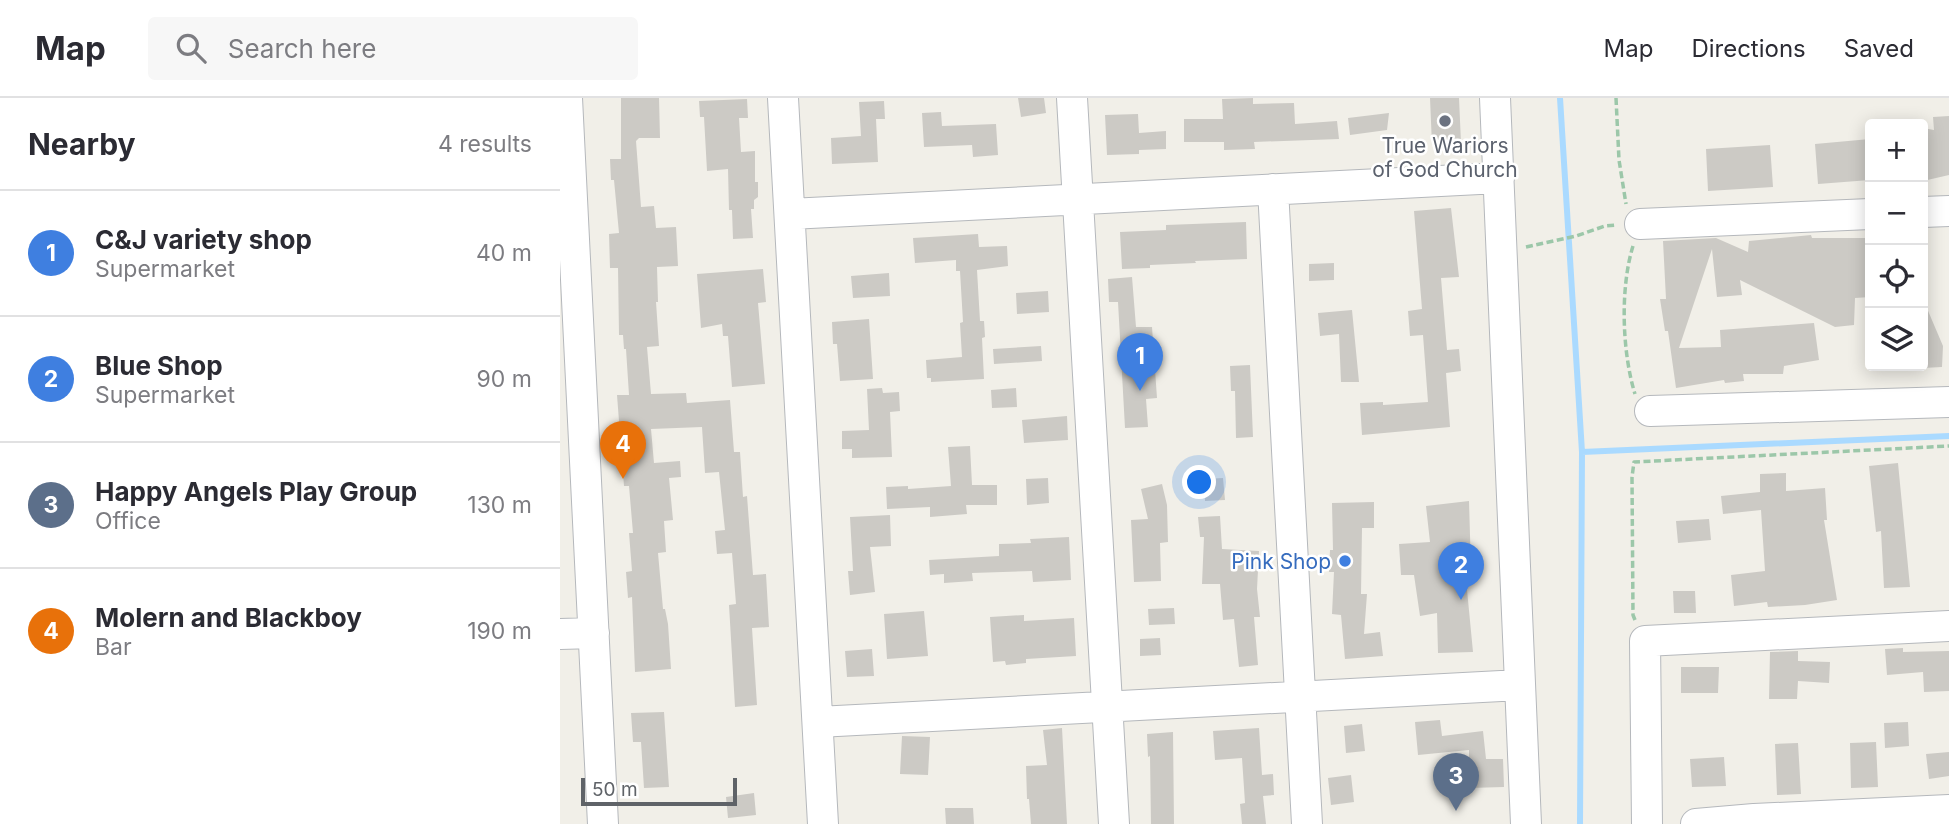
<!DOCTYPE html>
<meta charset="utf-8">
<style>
:root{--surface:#fff;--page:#f7f7f7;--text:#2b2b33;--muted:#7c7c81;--line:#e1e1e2;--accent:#ea4335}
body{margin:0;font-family:Inter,sans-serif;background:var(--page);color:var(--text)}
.controls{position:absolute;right:21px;top:21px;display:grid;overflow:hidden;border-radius:7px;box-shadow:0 4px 18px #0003}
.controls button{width:63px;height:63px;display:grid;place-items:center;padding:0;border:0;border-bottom:2px solid var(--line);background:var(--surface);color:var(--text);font:35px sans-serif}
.scale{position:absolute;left:21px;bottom:18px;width:156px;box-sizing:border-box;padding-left:7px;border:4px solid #5f6368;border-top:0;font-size:19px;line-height:24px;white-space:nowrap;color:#5f6368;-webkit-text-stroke:5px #fff;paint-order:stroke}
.you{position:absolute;left:640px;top:385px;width:24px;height:24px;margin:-18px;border:5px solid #fff;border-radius:50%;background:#1a73e8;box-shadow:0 0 0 10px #1a73e833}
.badge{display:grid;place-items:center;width:46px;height:46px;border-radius:50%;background:var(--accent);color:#fff;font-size:23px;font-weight:700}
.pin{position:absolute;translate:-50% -58px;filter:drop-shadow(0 2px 4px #0008)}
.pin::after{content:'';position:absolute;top:37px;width:24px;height:21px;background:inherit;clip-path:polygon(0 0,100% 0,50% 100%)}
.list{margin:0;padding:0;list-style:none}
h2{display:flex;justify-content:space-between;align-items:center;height:91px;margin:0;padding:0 28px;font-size:30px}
h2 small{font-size:23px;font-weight:400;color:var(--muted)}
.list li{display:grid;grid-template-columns:46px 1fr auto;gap:21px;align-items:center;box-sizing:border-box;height:126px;padding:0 28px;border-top:2px solid var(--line)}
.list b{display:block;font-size:26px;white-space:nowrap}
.list p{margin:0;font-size:23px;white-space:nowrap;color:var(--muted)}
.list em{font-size:23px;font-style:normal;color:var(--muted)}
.icon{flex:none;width:38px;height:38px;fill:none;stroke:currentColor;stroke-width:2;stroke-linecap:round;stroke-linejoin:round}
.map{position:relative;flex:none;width:1389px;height:726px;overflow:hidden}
header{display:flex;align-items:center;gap:42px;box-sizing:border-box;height:98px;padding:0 35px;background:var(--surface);border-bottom:2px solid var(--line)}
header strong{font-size:33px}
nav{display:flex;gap:38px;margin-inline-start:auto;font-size:24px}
.search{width:490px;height:63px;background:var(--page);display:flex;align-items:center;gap:18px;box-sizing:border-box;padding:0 24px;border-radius:7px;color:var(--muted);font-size:26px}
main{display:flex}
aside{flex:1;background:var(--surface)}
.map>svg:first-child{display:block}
</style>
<header>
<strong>Map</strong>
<div class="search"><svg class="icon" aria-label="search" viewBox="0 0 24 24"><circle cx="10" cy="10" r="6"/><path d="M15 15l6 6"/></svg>Search here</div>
<nav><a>Map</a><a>Directions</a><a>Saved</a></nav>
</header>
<main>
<aside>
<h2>Nearby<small>4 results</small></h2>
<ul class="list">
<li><span class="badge" style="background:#3f7fe0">1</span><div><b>C&amp;J variety shop</b><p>Supermarket</p></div><em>40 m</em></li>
<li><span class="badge" style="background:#3f7fe0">2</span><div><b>Blue Shop</b><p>Supermarket</p></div><em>90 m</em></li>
<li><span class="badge" style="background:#5c6f8a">3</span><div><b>Happy Angels Play Group</b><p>Office</p></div><em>130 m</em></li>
<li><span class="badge" style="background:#e8710a">4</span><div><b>Molern and Blackboy</b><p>Bar</p></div><em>190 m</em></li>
</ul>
</aside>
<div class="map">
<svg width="1389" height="726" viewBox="0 0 1389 726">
<rect width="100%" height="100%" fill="#f1efe8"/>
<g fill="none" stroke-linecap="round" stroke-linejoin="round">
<path stroke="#aadaff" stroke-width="6" d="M 1000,0 L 1022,354 L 1020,726
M 1022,354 L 1389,338"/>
</g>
<path fill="#cccac5" d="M 61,0 L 99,0 L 100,40 L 79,40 L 76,43 L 81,109 L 94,108 L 96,130 L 116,129 L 118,168 L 97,169 L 98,204 L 96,204 L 99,248 L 87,249 L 91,296 L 126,295 L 127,305 L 170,302 L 174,354 L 180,354 L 183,399 L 187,398 L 193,477 L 206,476 L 209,529 L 192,530 L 197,607 L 175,609 L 169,507 L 176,506 L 172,455 L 157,456 L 155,433 L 165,432 L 159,374 L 145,375 L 142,329 L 91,331 L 94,365 L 120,363 L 121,379 L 109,380 L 113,422 L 104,423 L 106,454 L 98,455 L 103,511 L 105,511 L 108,526 L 111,571 L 75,574 L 72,499 L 68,500 L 66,474 L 72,473 L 69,435 L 73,435 L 69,388 L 64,388 L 57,297 L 69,297 L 66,251 L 64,251 L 63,237 L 59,237 L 58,170 L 50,170 L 49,136 L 59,135 L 54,82 L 51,82 L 50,61 L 61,61 Z
M 458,0 L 484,0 L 486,15 L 461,19 Z
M 693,0 L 693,6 L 734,5 L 735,26 L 777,23 L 779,41 L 694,44 L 695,51 L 664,52 L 664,44 L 624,44 L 624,21 L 663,21 L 662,1 Z
M 870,0 L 899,0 L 901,45 L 872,47 Z
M 187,1 L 188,20 L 179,20 L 181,54 L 195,53 L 195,84 L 198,84 L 198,99 L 194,102 L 194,111 L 191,111 L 193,140 L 173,141 L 172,112 L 169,112 L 168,71 L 147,73 L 144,19 L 140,19 L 139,3 Z
M 324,3 L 325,21 L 316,21 L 318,64 L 272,66 L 271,40 L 301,38 L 299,4 Z
M 381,14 L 382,28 L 436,26 L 438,57 L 413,59 L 412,47 L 364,49 L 362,15 Z
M 829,15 L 827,32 L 790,37 L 788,20 Z
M 578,16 L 579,35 L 606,33 L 606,51 L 579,52 L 579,56 L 547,57 L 545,17 Z
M 1389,18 L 1389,77 L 1363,83 L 1363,30 L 1374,32 L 1373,19 Z
M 1310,41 L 1310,82 L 1258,86 L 1255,46 Z
M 1210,47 L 1213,89 L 1148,93 L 1146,51 Z
M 891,110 L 899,179 L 881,180 L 887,252 L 899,251 L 901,273 L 886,275 L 890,329 L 802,337 L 800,305 L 823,304 L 823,307 L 868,304 L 863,237 L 850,238 L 848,213 L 862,211 L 854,113 Z
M 686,124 L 687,161 L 635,163 L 636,165 L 590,167 L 590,170 L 562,171 L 560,134 L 606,132 L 606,127 Z
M 418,136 L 419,149 L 447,148 L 448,168 L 417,172 L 420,223 L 424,223 L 425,239 L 422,240 L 424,281 L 371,284 L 371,280 L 367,280 L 366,262 L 402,259 L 400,225 L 403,224 L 400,173 L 396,173 L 396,162 L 355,165 L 353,140 Z
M 1251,137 L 1252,140 L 1310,140 L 1310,199 L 1295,200 L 1294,227 L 1275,229 L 1180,182 L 1182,197 L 1157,199 L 1152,151 L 1119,250 L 1161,249 L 1160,232 L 1254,225 L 1259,262 L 1224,268 L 1223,276 L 1183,276 L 1184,283 L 1165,285 L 1164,282 L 1116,290 L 1108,233 L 1105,233 L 1100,201 L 1106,201 L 1103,143 L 1156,140 L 1188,154 L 1189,143 Z
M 774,165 L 774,182 L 749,183 L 749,166 Z
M 203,171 L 206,204 L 198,205 L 205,286 L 172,289 L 168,238 L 163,238 L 162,226 L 141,230 L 137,176 Z
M 329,175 L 330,198 L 293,200 L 291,178 Z
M 572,179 L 576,229 L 592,229 L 597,300 L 586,301 L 588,329 L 565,330 L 558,204 L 549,204 L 548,181 Z
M 488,193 L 489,214 L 457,216 L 456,195 Z
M 1363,201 L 1383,248 L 1382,269 L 1363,270 Z
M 792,212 L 799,284 L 781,284 L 779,236 L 760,238 L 758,215 Z
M 309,221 L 313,281 L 280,283 L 277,246 L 273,246 L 272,224 Z
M 481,248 L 482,263 L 434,266 L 433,251 Z
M 690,267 L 693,339 L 676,340 L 675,293 L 671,293 L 670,268 Z
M 322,290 L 323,295 L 339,294 L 340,313 L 330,314 L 332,359 L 292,360 L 292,351 L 282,351 L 282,333 L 309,332 L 307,291 Z
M 456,290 L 457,309 L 432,310 L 431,292 Z
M 507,318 L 508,342 L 464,345 L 462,322 Z
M 410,348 L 412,387 L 437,387 L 437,407 L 406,407 L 407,416 L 370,419 L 370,409 L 327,411 L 326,389 L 348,388 L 348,391 L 391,388 L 388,349 Z
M 1338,365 L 1350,489 L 1324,490 L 1321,433 L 1316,434 L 1309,368 Z
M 1226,375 L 1226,393 L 1265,390 L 1267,422 L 1264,422 L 1277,502 L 1245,507 L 1208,509 L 1207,504 L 1174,508 L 1171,477 L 1205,473 L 1201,412 L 1163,416 L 1161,398 L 1200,394 L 1200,376 Z
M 488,380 L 489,405 L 467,407 L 466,381 Z
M 663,380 L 665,402 L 645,403 L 644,381 Z
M 602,386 L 607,407 L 608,444 L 600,445 L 601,483 L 574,484 L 571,422 L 588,421 L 581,391 Z
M 909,403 L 911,471 L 905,471 L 913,554 L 878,555 L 877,515 L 860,518 L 854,477 L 841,477 L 839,446 L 870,444 L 866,408 Z
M 814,404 L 814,430 L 802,430 L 801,496 L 807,496 L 804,536 L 820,534 L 823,558 L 785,561 L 781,517 L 772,516 L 774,474 L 769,474 L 770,452 L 773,452 L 772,405 Z
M 330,417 L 331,448 L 310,449 L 315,494 L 290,497 L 288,473 L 293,473 L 290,419 Z
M 660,418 L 662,451 L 699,453 L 697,491 L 700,519 L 694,519 L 698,567 L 679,569 L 674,521 L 663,522 L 660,486 L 642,486 L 644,439 L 640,439 L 638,419 Z
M 1149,421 L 1151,442 L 1118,445 L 1116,423 Z
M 509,439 L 511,482 L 473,484 L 472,473 L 412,475 L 413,483 L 384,485 L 384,476 L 370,477 L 369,462 L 439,458 L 439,446 L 471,445 L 470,441 Z
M 1113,493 L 1135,493 L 1136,515 L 1114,515 Z
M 614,510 L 615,526 L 589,527 L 588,511 Z
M 364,513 L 368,558 L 327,561 L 324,516 Z
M 464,517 L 464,523 L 514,520 L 516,558 L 466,561 L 466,565 L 446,567 L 445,563 L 433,564 L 430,519 Z
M 600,540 L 601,557 L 580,558 L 580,541 Z
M 1343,550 L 1343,554 L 1389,553 L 1389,593 L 1364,594 L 1363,574 L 1327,577 L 1325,551 Z
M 312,551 L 314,578 L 287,579 L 285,553 Z
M 1238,553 L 1238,563 L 1270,564 L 1269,585 L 1238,583 L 1237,601 L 1209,601 L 1210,554 Z
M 1121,569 L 1159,569 L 1158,595 L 1121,595 Z
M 104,614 L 109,689 L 84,690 L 81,644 L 73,644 L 71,615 Z
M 880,622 L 882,638 L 923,633 L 926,661 L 943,661 L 944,689 L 909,690 L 909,652 L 858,657 L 855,624 Z
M 1348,624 L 1349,648 L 1325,650 L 1324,625 Z
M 802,626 L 805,653 L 786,655 L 784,628 Z
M 502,630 L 507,726 L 471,726 L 469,701 L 467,701 L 466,668 L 487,667 L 483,632 Z
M 699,630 L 702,677 L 713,676 L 714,697 L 703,698 L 706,726 L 682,726 L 680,706 L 685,705 L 682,660 L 655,662 L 653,633 Z
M 613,634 L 614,726 L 591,726 L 590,658 L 588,659 L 587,636 Z
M 342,638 L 370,639 L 368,677 L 340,676 Z
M 1316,644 L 1318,689 L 1291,690 L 1290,645 Z
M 1238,645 L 1241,696 L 1217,697 L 1215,646 Z
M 1389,654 L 1389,678 L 1369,681 L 1366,656 Z
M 1164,659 L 1166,688 L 1132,689 L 1130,661 Z
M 791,677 L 794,704 L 771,707 L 768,680 Z
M 194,695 L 196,717 L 168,720 L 166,699 Z
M 385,710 L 413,710 L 414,726 L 386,726 Z"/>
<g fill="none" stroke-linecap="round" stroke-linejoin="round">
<g stroke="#b5b8bc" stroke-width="32">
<path id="minor" d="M 7,0 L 43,726
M 223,0 L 263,726
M 512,0 L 554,726
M 935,0 L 966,726
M 713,91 L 747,726
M 1363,114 L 1389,113
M 230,116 L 939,80
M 1080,126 L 1310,116
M 1090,313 L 1389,304
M 0,536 L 34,535
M 258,624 L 960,587
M 1087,726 L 1085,543 L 1389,528
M 1136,726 L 1194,721 L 1389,712"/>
</g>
<path stroke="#9cc7a9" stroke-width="3.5" stroke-dasharray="7 3.5" stroke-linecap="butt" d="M 1056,0 L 1059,62 L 1066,106
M 1073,148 C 1060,190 1062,254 1075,296
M 966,149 L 1016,138 L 1045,128 L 1057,127
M 1075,522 L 1073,517 L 1072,379 L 1074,364 L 1389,348"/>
<use href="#minor" stroke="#fff" stroke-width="30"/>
</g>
<circle fill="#6b7280" stroke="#fff" stroke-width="2.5" cx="885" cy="23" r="7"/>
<circle fill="#3f7fe0" stroke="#fff" stroke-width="2.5" cx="785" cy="463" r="7"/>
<g text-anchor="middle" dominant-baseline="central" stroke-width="5" stroke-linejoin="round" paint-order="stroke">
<g font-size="21" fill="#5b616d" stroke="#fff">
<text x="885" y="47">True Wariors<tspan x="885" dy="24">of God Church</tspan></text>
</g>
<g font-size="21" fill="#366cbe" stroke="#fff" text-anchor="end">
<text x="771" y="463">Pink Shop</text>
</g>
</g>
</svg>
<div class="controls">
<button>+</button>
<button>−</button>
<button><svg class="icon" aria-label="locate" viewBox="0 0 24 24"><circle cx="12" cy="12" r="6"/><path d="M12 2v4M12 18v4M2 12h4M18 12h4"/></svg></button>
<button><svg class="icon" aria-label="layers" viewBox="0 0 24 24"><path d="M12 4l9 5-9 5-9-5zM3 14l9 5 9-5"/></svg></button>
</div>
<div class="scale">50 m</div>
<div class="you"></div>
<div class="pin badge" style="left:580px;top:293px;background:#3f7fe0">1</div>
<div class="pin badge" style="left:901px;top:502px;background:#3f7fe0">2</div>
<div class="pin badge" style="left:896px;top:713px;background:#5c6f8a">3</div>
<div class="pin badge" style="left:63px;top:381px;background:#e8710a">4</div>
</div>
</main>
